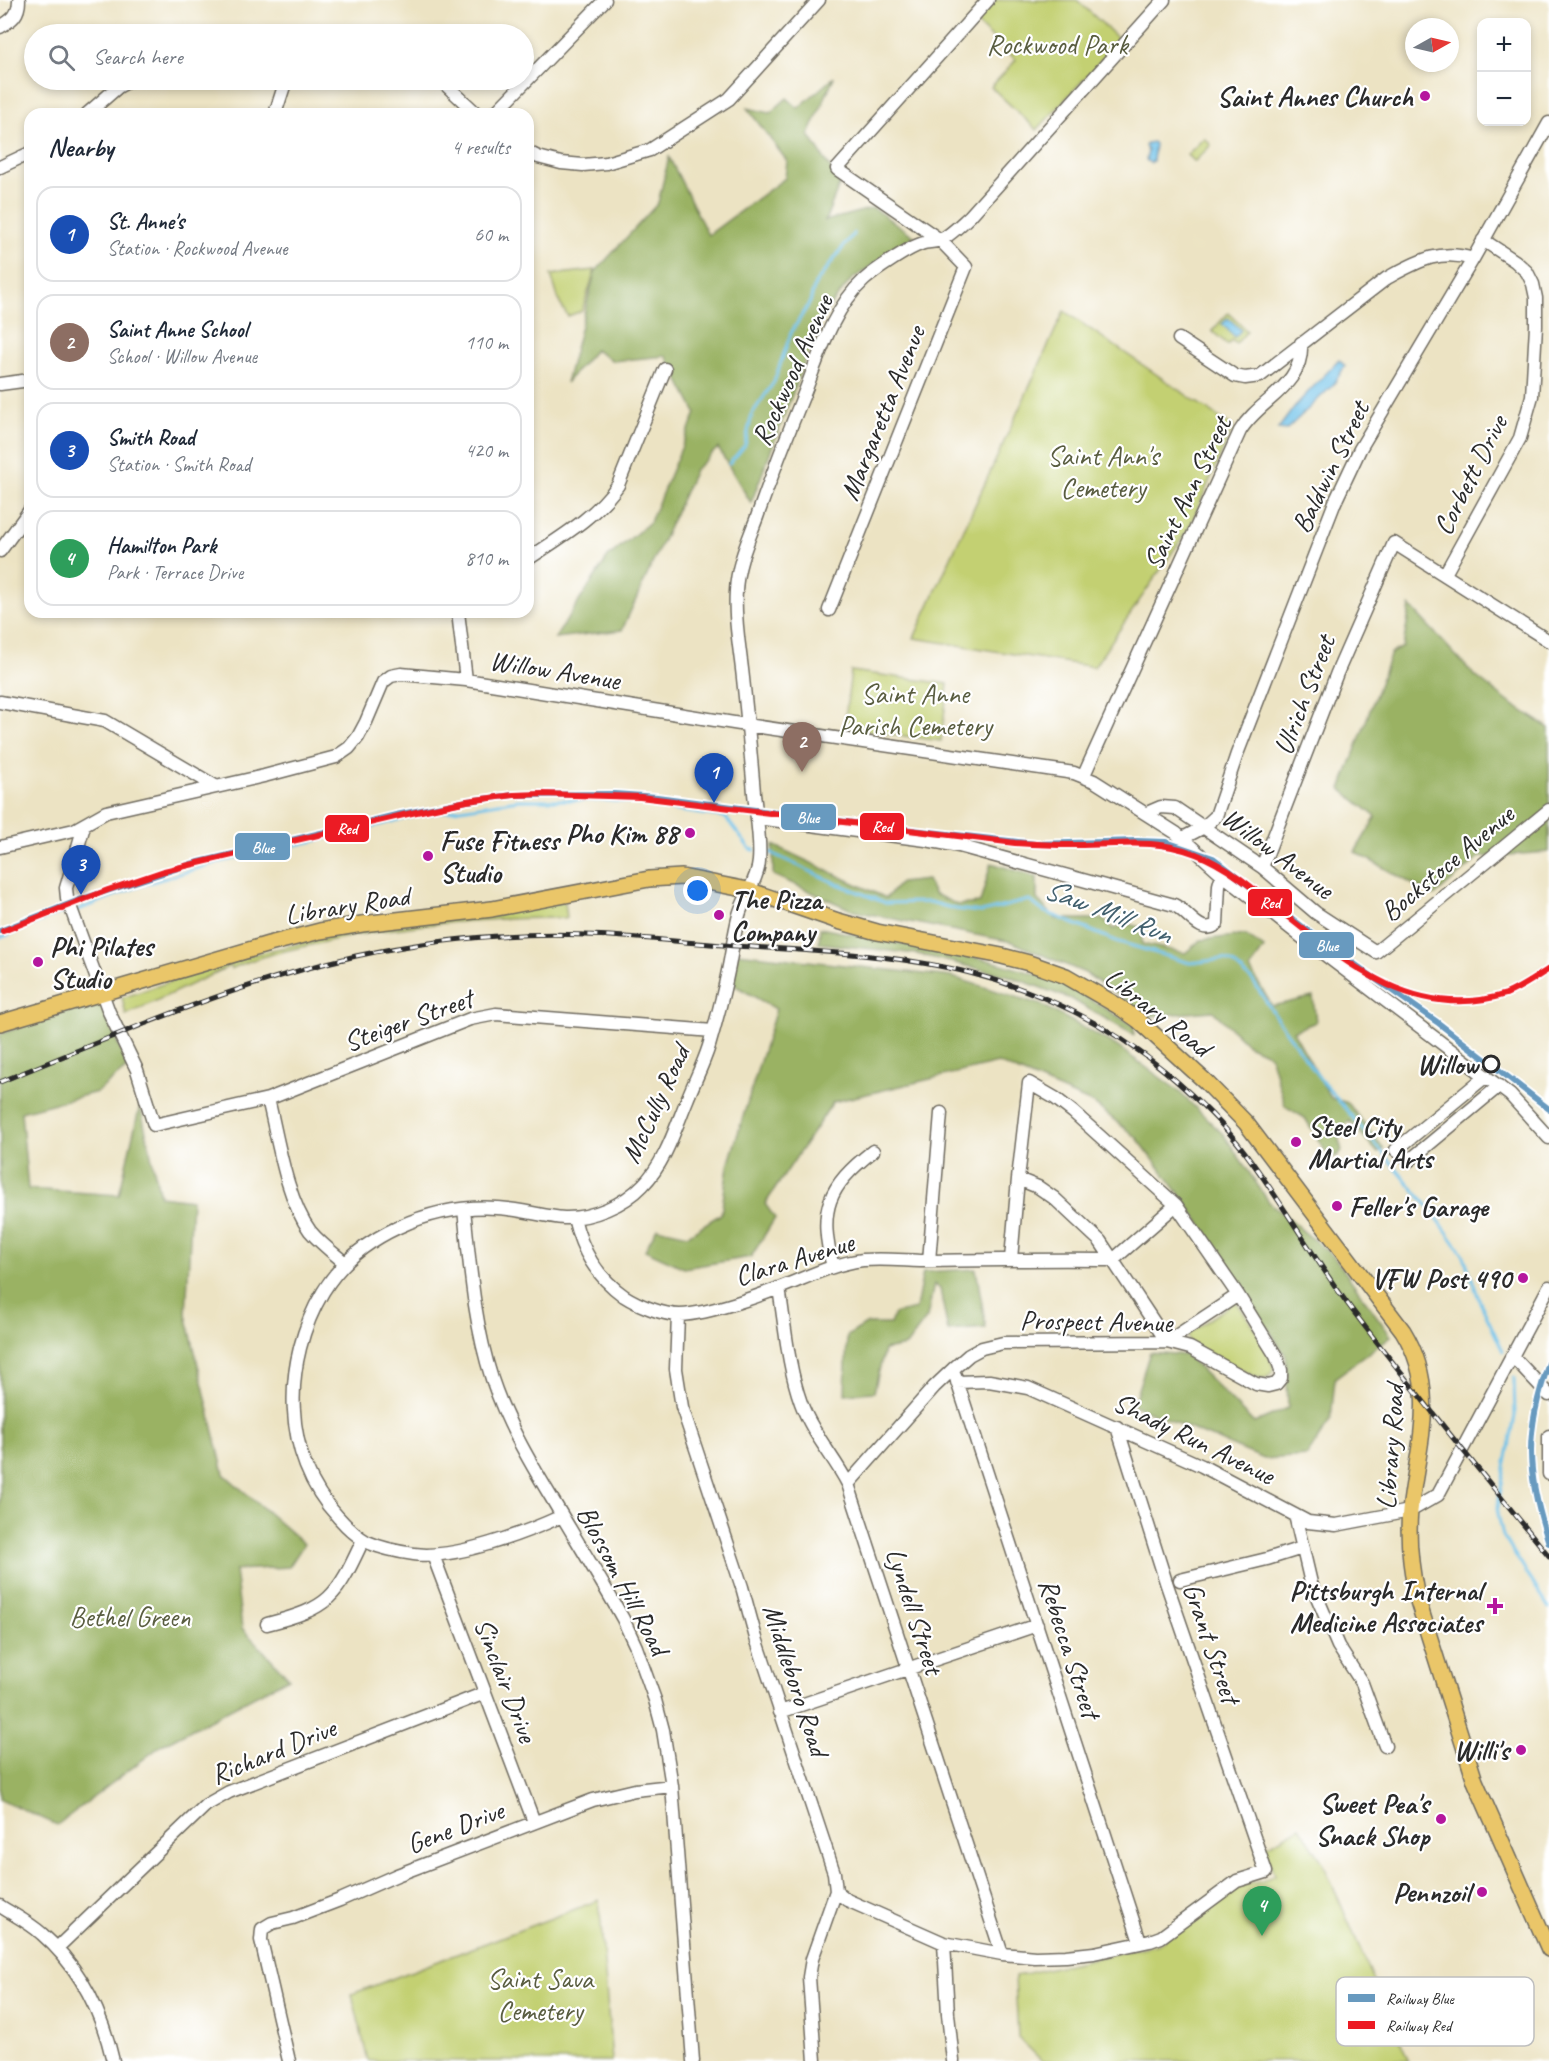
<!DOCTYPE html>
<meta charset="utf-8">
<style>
:root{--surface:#fff;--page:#f2f2f3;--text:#1f2937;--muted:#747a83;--line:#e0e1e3;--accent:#b5179e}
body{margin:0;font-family:Caveat,sans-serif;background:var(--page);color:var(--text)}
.controls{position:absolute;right:18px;top:18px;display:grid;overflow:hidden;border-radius:12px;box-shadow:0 3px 9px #0003}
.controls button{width:54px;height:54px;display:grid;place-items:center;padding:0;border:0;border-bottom:2px solid var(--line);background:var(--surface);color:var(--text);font:30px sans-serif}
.compass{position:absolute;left:1405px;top:18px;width:54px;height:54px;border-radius:50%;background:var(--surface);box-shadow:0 3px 9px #0003;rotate:82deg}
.you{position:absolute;left:698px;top:891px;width:21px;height:21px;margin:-15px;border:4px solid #fff;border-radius:50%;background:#1a73e8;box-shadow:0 0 0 9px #1a73e833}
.badge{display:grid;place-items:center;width:39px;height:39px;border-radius:50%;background:var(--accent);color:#fff;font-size:20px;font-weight:700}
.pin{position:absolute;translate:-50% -50px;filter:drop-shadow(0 2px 3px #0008)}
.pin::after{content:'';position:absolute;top:32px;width:21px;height:18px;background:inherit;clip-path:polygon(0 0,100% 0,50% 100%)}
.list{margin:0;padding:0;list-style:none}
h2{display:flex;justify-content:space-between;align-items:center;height:78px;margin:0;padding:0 24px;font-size:26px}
h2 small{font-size:20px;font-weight:400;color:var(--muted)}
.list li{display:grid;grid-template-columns:39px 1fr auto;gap:18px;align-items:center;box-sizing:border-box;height:96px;margin:0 12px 12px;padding:0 12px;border:2px solid var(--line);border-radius:18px}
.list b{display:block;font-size:22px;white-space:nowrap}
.list p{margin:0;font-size:20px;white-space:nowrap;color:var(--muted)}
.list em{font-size:20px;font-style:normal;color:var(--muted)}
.icon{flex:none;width:33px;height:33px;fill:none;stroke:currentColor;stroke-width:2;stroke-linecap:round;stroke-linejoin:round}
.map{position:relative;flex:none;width:1549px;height:2061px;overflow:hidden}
.search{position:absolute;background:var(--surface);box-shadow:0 3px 9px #0003;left:24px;top:24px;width:510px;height:66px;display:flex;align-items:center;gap:15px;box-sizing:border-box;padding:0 21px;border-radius:33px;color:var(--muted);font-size:22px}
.panel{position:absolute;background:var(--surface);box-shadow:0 3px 9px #0003;left:24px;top:108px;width:510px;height:510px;border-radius:18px}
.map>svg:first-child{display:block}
</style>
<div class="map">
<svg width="1549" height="2061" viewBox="0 0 1549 2061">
<rect width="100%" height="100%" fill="#fff"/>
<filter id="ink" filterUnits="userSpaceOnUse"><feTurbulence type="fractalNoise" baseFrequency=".0167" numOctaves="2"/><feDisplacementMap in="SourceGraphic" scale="12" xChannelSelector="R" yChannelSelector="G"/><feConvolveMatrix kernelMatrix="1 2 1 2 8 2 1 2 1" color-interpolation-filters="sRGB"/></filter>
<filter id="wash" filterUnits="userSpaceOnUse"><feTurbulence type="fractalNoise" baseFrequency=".008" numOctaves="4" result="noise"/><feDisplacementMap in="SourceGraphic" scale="24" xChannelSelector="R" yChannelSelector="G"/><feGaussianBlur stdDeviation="1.35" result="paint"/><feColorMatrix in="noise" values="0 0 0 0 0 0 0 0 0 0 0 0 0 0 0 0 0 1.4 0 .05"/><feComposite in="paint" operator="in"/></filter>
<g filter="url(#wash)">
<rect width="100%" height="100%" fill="#ece3c3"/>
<path fill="#c3d072" stroke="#777e4e" stroke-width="1.5" d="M 993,0 L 1077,0 L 1120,40 L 1037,130 L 991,87 L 1016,60 L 974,21 Z
M 1204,138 L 1211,145 L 1194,162 L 1187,155 Z
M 595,270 L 582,311 L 568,316 L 560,304 L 551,275 Z
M 1064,311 L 1233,427 L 1189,528 L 1094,667 L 914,638 Z
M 1228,313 L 1247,331 L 1236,344 L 1232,340 L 1228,345 L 1212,331 Z
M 851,671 L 948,684 L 941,741 L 844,728 Z
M 565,902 L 567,918 C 480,917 392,925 306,946 C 281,952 255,957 231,969 L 230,966 L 126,1015 L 122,998 L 242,957 L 349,932 Z
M 1236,1301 C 1251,1323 1268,1345 1274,1371 C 1268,1379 1264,1379 1255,1377 L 1189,1343 L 1188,1334 Z
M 1300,1827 L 1322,1861 L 1409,2061 L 1042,2061 L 1018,2037 L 1015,1976 L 1158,1944 L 1239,1886 L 1263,1881 L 1274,1875 L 1265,1847 Z
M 599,1900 L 612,2061 L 368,2061 L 352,1994 Z"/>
<path fill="#9ab264" stroke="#626e48" stroke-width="1.5" d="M 834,77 L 809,135 L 840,183 L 825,221 L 873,208 L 914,236 L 851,280 L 822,316 L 751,503 L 718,448 L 695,470 L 622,630 L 555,638 L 608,557 L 650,522 L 696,413 L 666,356 L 613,361 L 595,350 L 566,383 L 595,272 L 658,203 L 669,157 L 708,235 L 785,178 L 787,161 L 747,108 L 770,113 L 787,98 L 798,108 Z
M 1410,606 L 1474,675 L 1510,703 L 1549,728 L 1549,852 L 1480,857 L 1434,896 L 1355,852 L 1376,817 L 1341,789 L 1391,653 L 1403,647 Z
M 773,845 L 886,898 L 900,883 L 927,880 L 934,894 L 958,905 L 980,903 L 991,863 L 1037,877 L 1037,899 L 1056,919 L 1103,919 L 1113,929 L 1127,924 L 1141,927 L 1142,944 L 1185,953 L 1201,940 L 1245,935 L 1264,948 L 1250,969 L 1272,1006 L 1313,997 L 1316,1022 L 1293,1031 L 1331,1098 L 1348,1103 L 1384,1149 L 1378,1153 L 1350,1121 L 1337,1132 L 1342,1151 L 1336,1157 L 1327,1154 L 1305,1118 L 1285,1106 L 1270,1055 L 1248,1045 L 1213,1011 L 1150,1016 L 1085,973 L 1012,942 L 854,911 L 773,875 Z
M 820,928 L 988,960 L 1060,981 L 1134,1026 L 1134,1035 L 1071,999 L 1009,976 L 917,954 L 819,943 Z
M 737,953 L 952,977 L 1042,1005 L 1115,1045 L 1176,1089 L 1224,1135 L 1269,1202 L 1335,1258 L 1391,1336 L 1335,1378 L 1331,1419 L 1307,1456 L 1264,1459 L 1133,1405 L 1150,1352 L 1186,1355 L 1254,1423 L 1288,1408 L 1286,1356 L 1188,1205 L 1137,1138 L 1094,1104 L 998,1063 L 833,1102 L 765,1204 L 775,1218 L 751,1257 L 684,1268 L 645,1250 L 657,1228 L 688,1235 L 721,1214 L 728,1166 L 776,1009 L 734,985 Z
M 99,1000 L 128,1067 L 97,1092 L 21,1112 L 28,1189 L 119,1195 L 140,1105 L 160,1196 L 192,1200 L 186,1314 L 224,1474 L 304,1544 L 289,1567 L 235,1570 L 242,1628 L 289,1678 L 162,1745 L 57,1825 L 0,1799 L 0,1034 Z
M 976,1269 L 986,1328 L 948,1331 L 940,1289 L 934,1284 L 927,1318 L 906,1346 L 884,1350 L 874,1392 L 845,1394 L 847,1336 L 866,1324 L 890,1324 L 894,1314 L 916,1309 L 923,1272 Z"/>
<path fill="#6dc1e9" stroke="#4c768a" stroke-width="1.5" d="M 1153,142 L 1155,144 L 1153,161 L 1150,163 L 1146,160 L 1148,151 L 1145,146 L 1147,143 Z
M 1228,318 L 1241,330 L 1235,337 L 1222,324 Z
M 1339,360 L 1345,366 L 1333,385 L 1286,430 L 1278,429 L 1295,406 Z"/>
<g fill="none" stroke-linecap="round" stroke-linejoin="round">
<path stroke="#6dc1e9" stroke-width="3" d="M 729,464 L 745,445 L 752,414 L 774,382 L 791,333 L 810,302 L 815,284 L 854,233
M 762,851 L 769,852 L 833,882 L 886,903 L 930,902 L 955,909 L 982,912 L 1029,900 L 1043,911 L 1116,941 L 1190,963 L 1224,959 L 1233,963 L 1253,981 L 1278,1020 L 1321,1080 L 1432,1211 L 1464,1256 L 1480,1302 L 1503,1351
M 75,911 L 142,885 L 215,863 L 318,840 L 415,816 L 518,800 L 603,800 L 654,804 L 667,806 L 672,810 L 725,817 L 750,849 L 755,850
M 0,938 L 57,914 L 68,912
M 1514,1378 L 1515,1416 L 1497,1509 L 1503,1536 L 1549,1608"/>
</g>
</g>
<g filter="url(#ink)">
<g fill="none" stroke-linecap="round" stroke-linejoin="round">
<g stroke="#6f6b60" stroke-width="15">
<path id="minor" d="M 0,27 C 12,20 19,15 19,0
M 438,80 L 446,85 L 477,114
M 87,114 L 118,87 L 131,80
M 275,114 L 286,80
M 494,114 L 605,0
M 528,152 L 538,157 L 561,163 L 583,165 L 606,163 L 650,150 L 729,99 L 819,0
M 0,167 L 30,153
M 1179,339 L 1235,376 L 1245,378 L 1260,376 L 1387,278 C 1417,262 1439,248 1473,259
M 0,384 L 30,380
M 0,551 L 30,510
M 528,559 C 559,538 596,517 618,485 L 665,369
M 1445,574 L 1520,438 L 1532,396 L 1536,326 L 1536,298 L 1533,284 L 1527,272 L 1515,261 L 1483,240
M 829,610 L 966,267 L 940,240 L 837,169 L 988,0
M 458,612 L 466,680
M 0,702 L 105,721 L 215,786
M 1084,775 L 1240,431 C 1259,399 1304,387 1301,343
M 1147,813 L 1161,807 L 1175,808 L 1262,867 L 1316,913 L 1376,952 L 1549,810
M 757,818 L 926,840 L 959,846 L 1174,905 C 1188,911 1200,937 1217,924 L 1219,885 L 1222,874
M 84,826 L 66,888 L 67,898 L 109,1012 L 137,1070 L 154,1125 L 268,1099 L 470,1019 L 496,1014 L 713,1031
M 1183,838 L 1204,827 L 1216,816 L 1237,754 L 1335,502 L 1360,449 L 1473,259 L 1549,123
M 0,847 L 74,830 L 106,812 L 264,776 L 336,757 L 349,748 L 358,737 L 366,722 L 383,682 L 391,676 L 401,674 L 466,680 L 740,724 L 1074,773 L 1094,781 L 1176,833 L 1222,874 L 1303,938 L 1510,1095 L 1549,1138
M 1262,867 L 1337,673 L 1394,543 L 1549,641
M 1486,1076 L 1396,1150 L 1410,1160 L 1499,1086
M 268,1099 C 278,1139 286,1198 310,1231 C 320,1243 333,1253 344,1262
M 1018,1179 L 1038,1187 L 1054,1198 L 1100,1241 L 1167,1342 L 1238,1295
M 464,1209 C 470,1266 474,1324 492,1379 C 506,1421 528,1459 551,1497 C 575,1538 600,1578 623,1619 L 636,1647 L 655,1700 L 663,1730 L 672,1786 L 693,2061
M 574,1218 C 582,1251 596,1276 624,1296 C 638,1305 663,1315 680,1315 C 710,1314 765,1294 794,1282 C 816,1273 838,1263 863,1260 C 885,1258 908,1261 931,1261 C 992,1260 1053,1259 1113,1260 L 1176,1205
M 929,1261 L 941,1113
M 833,1267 C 818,1210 827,1187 873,1151
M 779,1288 C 785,1326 788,1367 801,1403 C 812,1433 834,1457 848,1484 L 1002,1954
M 678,1315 L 676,1369 L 682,1407 L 742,1587 L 756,1638 L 834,1873 L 836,1891 L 812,1959 L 809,1977 L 815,2061
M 1511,1357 L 1518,1362 L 1549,1395
M 955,1375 L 1140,1942
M 957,1382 L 989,1381 L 1028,1388 L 1202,1466 L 1308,1522 L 1336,1525 L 1410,1511 L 1438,1495 L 1549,1287
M 1549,1436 L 1549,1474
M 848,1484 L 934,1387 L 953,1369 L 969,1355 L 982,1348 L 1003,1343 L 1167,1342 L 1190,1348 L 1256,1384 L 1268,1386 L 1276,1384 L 1281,1378 L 1281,1370 L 1276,1356 L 1238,1295 L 1176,1205 L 1073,1112 L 1055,1098 L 1029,1083 L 1018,1179 L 1011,1259
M 1295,1515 L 1311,1583 L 1338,1646 L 1362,1683 L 1385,1746
M 562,1516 C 525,1533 454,1560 414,1554 C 399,1552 381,1548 367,1542 C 356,1536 346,1526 338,1517 C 281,1456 282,1361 323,1292 C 357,1235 432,1204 497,1208 C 520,1209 542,1216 564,1218 C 591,1219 624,1205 643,1185 C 665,1163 675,1129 687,1100 C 694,1082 703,1065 709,1046 C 716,1022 723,996 728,971 C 732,952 734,934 739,915 C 744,897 758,879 759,861 C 761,839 756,815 754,793 C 751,755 747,716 743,678 C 740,649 734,620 736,591 C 737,565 748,541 757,517 C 771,477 786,438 802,399 C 818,360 831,310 864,280 C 874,271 908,248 921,244 C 927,241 934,243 940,240 C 950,236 961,224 970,216 L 1164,0
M 433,1555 L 534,1822
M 1180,1580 L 1267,1559 L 1302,1548
M 267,1624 C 330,1608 336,1598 363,1540
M 780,1712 L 1037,1625
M 836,1891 L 847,1900 L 944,1943 L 1002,1954 L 1035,1957 L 1066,1956 L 1094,1953 L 1150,1941 L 1161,1937 L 1237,1881 L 1266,1872 L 1166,1582 L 1117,1427
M 0,1906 C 14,1915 30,1923 42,1934 C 80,1967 102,2013 113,2061
M 944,1943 L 948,2014 L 953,2061
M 57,1948 L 206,1805 L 229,1792 L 485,1693
M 289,2061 L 261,1940 L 262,1929 L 272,1923 L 293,1918 L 340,1900 L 397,1875 L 593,1800 L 635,1790 L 672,1786"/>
</g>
<g stroke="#6f6b60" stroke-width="18">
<path id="major" d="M 0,1023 L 269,944 L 320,931 L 362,924 L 492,909 L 649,879 L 682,877 L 748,890 L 838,921 L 877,932 L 1002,956 L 1029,963 L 1066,976 L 1118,1006 L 1138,1020 L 1205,1081 L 1246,1123 L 1403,1331 C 1440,1391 1417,1447 1410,1511 C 1407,1541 1411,1569 1417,1598 L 1475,1781 L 1549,1949"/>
</g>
<use href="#minor" stroke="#fff" stroke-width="12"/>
<use href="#major" stroke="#eac669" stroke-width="15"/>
<g stroke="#2b2b2b" stroke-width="5">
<path id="rail" d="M 0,1082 C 117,1035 232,984 356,956 C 431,940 509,932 585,935 C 631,936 677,942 723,945 C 803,951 894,953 970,973 C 1041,991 1110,1025 1166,1072 C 1194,1096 1222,1122 1244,1151 C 1283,1203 1314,1260 1353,1311 C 1416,1394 1483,1475 1549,1556"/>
</g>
<use href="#rail" stroke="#fff" stroke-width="3" stroke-dasharray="9" stroke-linecap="butt"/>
<g stroke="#fff" stroke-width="10">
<path id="rail-1" d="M 0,931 L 82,899 L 191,864 L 396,815 L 467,801 L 513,795 L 614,794 L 657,797 L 877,826 L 1036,844 L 1137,841 L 1166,842 L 1213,858 L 1317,938 L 1437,1022 L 1549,1109
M 1549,1363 C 1524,1433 1526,1473 1549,1543"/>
</g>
<g stroke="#fff" stroke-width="10">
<path id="rail-2" d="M 3,931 L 108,890 L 164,871 L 412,813 L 467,801 L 514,795 L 542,794 L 640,797 L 1015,843 C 1033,844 1052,845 1070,845 C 1116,846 1151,837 1196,854 C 1227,866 1253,888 1278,909 C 1344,962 1415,1023 1506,994 C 1521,988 1535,978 1549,969"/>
</g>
<use href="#rail-1" stroke="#689abf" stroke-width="6"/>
<use href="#rail-2" stroke="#ec1b24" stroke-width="6"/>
</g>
</g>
<g fill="#b5179e" stroke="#fff" stroke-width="2">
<circle cx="1425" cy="96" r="6"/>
<circle cx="690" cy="833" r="6"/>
<circle cx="428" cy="856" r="6"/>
<circle cx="719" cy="915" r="6"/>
<circle cx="38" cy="962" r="6"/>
<circle cx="1296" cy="1142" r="6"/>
<circle cx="1337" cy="1206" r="6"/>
<circle cx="1523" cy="1278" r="6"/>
<path d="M1492 1597h6v6h6v6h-6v6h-6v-6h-6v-6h6z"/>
<circle cx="1521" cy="1750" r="6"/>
<circle cx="1441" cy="1819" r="6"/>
<circle cx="1482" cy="1892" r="6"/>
</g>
<circle fill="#fff" stroke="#2b2b2b" stroke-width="3" cx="1491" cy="1064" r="8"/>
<g text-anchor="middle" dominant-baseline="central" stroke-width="4.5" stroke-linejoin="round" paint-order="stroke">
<g font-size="28" fill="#595d40" stroke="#fff">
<text x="1057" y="44">Rockwood Park</text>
<text x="1103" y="455">Saint Ann's<tspan x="1103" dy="32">Cemetery</tspan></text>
<text x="915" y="693">Saint Anne<tspan x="915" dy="32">Parish Cemetery</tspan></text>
<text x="130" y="1616">Bethel Green</text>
<text x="540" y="1978">Saint Sava<tspan x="540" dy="32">Cemetery</tspan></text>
</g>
<g font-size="28" font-weight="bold" fill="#2b2b2b" stroke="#fff" text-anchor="end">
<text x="1413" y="96">Saint Annes Church</text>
<text x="678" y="833">Pho Kim 88</text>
<text x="440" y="840" text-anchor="start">Fuse Fitness<tspan x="440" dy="32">Studio</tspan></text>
<text x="731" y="899" text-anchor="start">The Pizza<tspan x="731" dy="32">Company</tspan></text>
<text x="50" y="946" text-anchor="start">Phi Pilates<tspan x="50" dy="32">Studio</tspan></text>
<text x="1308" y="1126" text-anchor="start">Steel City<tspan x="1308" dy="32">Martial Arts</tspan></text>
<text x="1349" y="1206" text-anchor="start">Feller's Garage</text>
<text x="1511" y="1278">VFW Post 490</text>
<text x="1482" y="1590">Pittsburgh Internal<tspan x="1482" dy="32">Medicine Associates</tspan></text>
<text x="1509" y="1750">Willi's</text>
<text x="1429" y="1803">Sweet Pea's<tspan x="1429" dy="32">Snack Shop</tspan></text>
<text x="1470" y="1892">Pennzoil</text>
</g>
<g font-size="28" fill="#2b2b2b" stroke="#fff">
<text transform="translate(792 370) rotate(-66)">Rockwood Avenue</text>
<text transform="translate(882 413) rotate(-68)">Margaretta Avenue</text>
<text transform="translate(1330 467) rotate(-64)">Baldwin Street</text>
<text transform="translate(1470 475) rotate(-63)">Corbett Drive</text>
<text transform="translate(1187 493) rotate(-64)">Saint Ann Street</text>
<text transform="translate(555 670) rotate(9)">Willow Avenue</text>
<text transform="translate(1304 695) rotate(-69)">Ulrich Street</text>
<text transform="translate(1278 853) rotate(37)">Willow Avenue</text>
<text transform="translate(1447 863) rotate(-40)">Bockstoce Avenue</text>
<text transform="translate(347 905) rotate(-9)">Library Road</text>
<text transform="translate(1158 1012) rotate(38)">Library Road</text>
<text transform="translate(408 1020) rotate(-20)">Steiger Street</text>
<text transform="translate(655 1104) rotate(-65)">McCully Road</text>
<text transform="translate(794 1259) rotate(-17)">Clara Avenue</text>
<text transform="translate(1096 1321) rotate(1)">Prospect Avenue</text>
<text transform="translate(1194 1438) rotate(26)">Shady Run Avenue</text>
<text transform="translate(1390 1447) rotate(-86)">Library Road</text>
<text transform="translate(623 1580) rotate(62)">Blossom Hill Road</text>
<text transform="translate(915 1611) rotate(72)">Lyndell Street</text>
<text transform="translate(1212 1643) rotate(71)">Grant Street</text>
<text transform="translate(1070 1648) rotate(72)">Rebecca Street</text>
<text transform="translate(506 1680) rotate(69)">Sinclair Drive</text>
<text transform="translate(796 1680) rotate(72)">Middleboro Road</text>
<text transform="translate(273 1751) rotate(-22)">Richard Drive</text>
<text transform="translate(455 1827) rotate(-21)">Gene Drive</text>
</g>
<g font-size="28" font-weight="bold" fill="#2b2b2b" stroke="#fff" text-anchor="end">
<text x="1478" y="1064">Willow</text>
</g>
<g font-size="30" font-style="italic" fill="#42606e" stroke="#fff">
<text transform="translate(1108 911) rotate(21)">Saw Mill Run</text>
</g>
</g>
<rect x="1336" y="1977" width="198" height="69" rx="9" fill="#fff" stroke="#bfbfbf" stroke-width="1.5"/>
<rect x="1348" y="1994" width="27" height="8" fill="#689abf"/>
<rect x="1348" y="2021" width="27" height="8" fill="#ec1b24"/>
<g font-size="16" fill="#2b2b2b">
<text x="1386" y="2004">Railway Blue</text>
<text x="1386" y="2031">Railway Red</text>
</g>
<g stroke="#fff" stroke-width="2">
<rect x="780" y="803" width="57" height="28" rx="6" fill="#689abf"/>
<rect x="859" y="812" width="46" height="29" rx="6" fill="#ec1b24"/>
<rect x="324" y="814" width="46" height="29" rx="6" fill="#ec1b24"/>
<rect x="234" y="832" width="57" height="29" rx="6" fill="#689abf"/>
<rect x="1247" y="888" width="46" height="29" rx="6" fill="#ec1b24"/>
<rect x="1298" y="931" width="57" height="28" rx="6" fill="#689abf"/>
</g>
<g font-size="16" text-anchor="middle" font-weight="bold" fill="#fff">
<text x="808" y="823">Blue</text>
<text x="882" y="832">Red</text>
<text x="347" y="834">Red</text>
<text x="263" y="853">Blue</text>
<text x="1270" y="908">Red</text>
<text x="1327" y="951">Blue</text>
</g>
</svg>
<div class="controls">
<button>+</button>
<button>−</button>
</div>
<svg class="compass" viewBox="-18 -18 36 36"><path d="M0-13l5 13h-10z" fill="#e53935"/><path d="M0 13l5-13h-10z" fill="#747a83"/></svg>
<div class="you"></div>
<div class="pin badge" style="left:714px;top:803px;background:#1a4fb4">1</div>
<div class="pin badge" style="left:802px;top:772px;background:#8d6e63">2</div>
<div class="pin badge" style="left:81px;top:895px;background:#1a4fb4">3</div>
<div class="pin badge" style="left:1262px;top:1936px;background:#2e9e5b">4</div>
<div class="search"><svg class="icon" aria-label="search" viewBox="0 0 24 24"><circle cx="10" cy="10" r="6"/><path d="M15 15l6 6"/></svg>Search here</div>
<section class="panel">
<h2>Nearby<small>4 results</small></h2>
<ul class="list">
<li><span class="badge" style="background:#1a4fb4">1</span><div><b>St. Anne's</b><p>Station · Rockwood Avenue</p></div><em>60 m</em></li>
<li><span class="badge" style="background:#8d6e63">2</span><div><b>Saint Anne School</b><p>School · Willow Avenue</p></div><em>110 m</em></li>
<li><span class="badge" style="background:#1a4fb4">3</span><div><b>Smith Road</b><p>Station · Smith Road</p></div><em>420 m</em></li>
<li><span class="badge" style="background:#2e9e5b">4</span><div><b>Hamilton Park</b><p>Park · Terrace Drive</p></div><em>810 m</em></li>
</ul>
</section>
</div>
